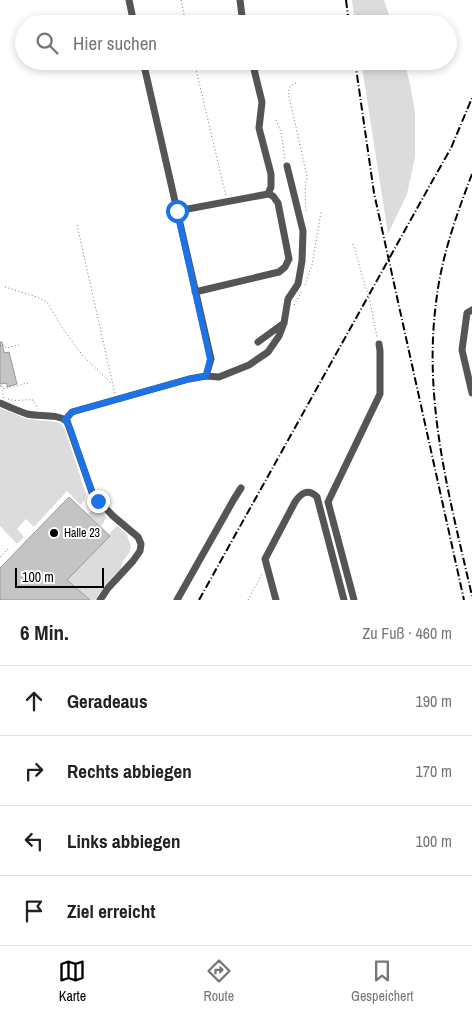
<!DOCTYPE html>
<html lang="de">
<meta charset="utf-8">
<style>
:root{--surface:#fff;--page:#f6f6f6;--text:#222;--muted:#767676;--line:#e0e0e0;--accent:#000}
body{margin:0;font-family:"Archivo Narrow",sans-serif;background:var(--page);color:var(--text)}
.scale{position:absolute;left:15px;bottom:12px;width:89px;box-sizing:border-box;padding-left:5px;border:2px solid #000;border-top:0;font-size:14px;line-height:18px;white-space:nowrap;color:#000;-webkit-text-stroke:4px #fff;paint-order:stroke}
.stop{position:absolute;width:15px;height:15px;margin:-11px;border:4px solid #1a73e8;border-radius:50%;background:#fff}
.stop.end{background:#1a73e8;border-color:#fff;box-shadow:0 1px 5px #0008}
.list{margin:0;padding:0;list-style:none}
h2{display:flex;justify-content:space-between;align-items:center;height:65px;margin:0;padding:0 20px;font-size:21px}
h2 small{font-size:16px;font-weight:400;color:var(--muted)}
.list li{display:grid;grid-template-columns:32px 1fr auto;gap:15px;align-items:center;box-sizing:border-box;height:70px;padding:0 20px;border-top:1px solid var(--line)}
.list b{display:block;font-size:19px;white-space:nowrap}
.list em{font-size:16px;font-style:normal;color:var(--muted)}
.icon{flex:none;width:28px;height:28px;fill:none;stroke:currentColor;stroke-width:2;stroke-linecap:round;stroke-linejoin:round}
.map{position:relative;flex:none;width:472px;height:600px;overflow:hidden}
.search{position:absolute;background:var(--surface);box-shadow:0 2px 8px #0003;left:15px;right:15px;top:15px;height:55px;display:flex;align-items:center;gap:12px;box-sizing:border-box;padding:0 18px;border-radius:28px;color:var(--muted);font-size:19px}
.sheet{height:345px;background:var(--surface)}
nav{display:flex;justify-content:space-around;align-items:center;box-sizing:border-box;height:70px;border-top:1px solid var(--line);background:var(--surface);font-size:14px;color:var(--muted)}
nav a{display:grid;justify-items:center;gap:2px}
nav .on{color:var(--accent)}
.map>svg:first-child{display:block}
</style>
<div class="map">
<svg width="472" height="600" viewBox="0 0 472 600">
<rect width="100%" height="100%" fill="#fff"/>
<path fill="#dcdcdc" d="M 352,0 L 384,0 L 392,24 L 355,24 Z
M 361,61 L 404,61 L 410,84 L 415,112 L 415,157 L 407,194 L 388,234 Z
M 0,408 L 27,419 L 57,422 L 62,425 L 65,430 L 86,494 L 85,499 L 81,505 L 67,491 L 34,527 L 26,519 L 17,529 L 24,537 L 17,544 L 0,526 Z
M 95,507 L 104,512 L 106,518 L 101,527 L 88,514 Z
M 117,526 L 126,533 L 131,546 L 130,552 L 123,561 L 121,568 L 105,585 L 95,600 L 90,600 L 67,580 L 110,536 L 109,534 Z"/>
<path fill="#c4c4c4" stroke="#999" d="M 0,342 L 2,342 L 4,353 L 9,352 L 17,384 L 7,387 L 7,383 L 0,384 Z
M 69,497 L 110,536 L 67,580 L 90,600 L 0,600 L 0,568 Z"/>
<g fill="none" stroke-linecap="round" stroke-linejoin="round">
<path stroke="#777" stroke-width="1" stroke-dasharray="1 2.5" stroke-linecap="butt" d="M 181,0 L 186,24
M 194,61 L 226,196
M 296,83 L 291,85 L 288,92 L 307,176 L 305,188 L 306,213
M 276,120 L 281,132 L 285,160
M 77,225 L 115,394
M 353,244 L 370,302 L 377,337
M 305,285 L 312,265 L 321,212
M 5,287 L 37,297 L 47,302 L 61,326 L 83,356 L 112,384
M 294,305 L 302,291
M 0,346 L 5,345 L 6,348 L 19,345
M 0,386 L 2,385 L 2,388
M 4,398 L 2,389 L 28,383
M 8,399 C 17,402 23,399 33,400 L 38,409
M 0,557 L 8,549
M 248,600 L 262,574"/>
<path stroke="#555" stroke-width="7" d="M 129,0 L 134,24
M 240,0 L 243,24
M 252,61 L 262,102 L 259,128 L 271,174 L 271,187 L 268,194
M 177,211 L 268,194 L 273,196 L 278,203 L 289,259 L 285,267 L 279,272 L 195,292
M 472,310 L 467,313 L 462,350 L 472,393
M 258,342 L 284,323
M 206,376 L 219,377 L 249,365 L 268,352 L 279,336 L 284,323 L 288,299 L 298,284 L 302,261 L 303,231 L 287,166
M 0,403 C 9,407 18,411 27,414 C 40,417 55,413 67,421 L 93,495 L 113,516 L 138,537 L 141,544 L 140,551 L 133,561 L 108,588 L 100,600
M 65,420 L 72,412 L 189,379 L 206,376 L 211,359 L 143,61
M 177,600 L 234,499 L 241,488
M 276,600 L 265,559 L 295,502 C 301,493 308,488 317,497 L 344,600
M 354,600 L 328,502 L 380,394 L 380,351 L 379,344"/>
<path stroke="#000" stroke-width="2" stroke-dasharray="8 2.5 1 2.5" stroke-linecap="butt" d="M 346,0 L 349,24
M 355,61 L 374,193 L 464,600
M 472,174 C 456,216 441,258 436,303 C 423,403 450,499 472,596
M 199,600 L 434,178 L 451,148 L 472,98"/>
</g>
<g fill="none" stroke-linecap="round" stroke-linejoin="round">
<path stroke="#1a73e8" stroke-width="6" d="M 98,501 L 91,490 L 70,428 L 65,420 L 72,412 L 189,379 L 206,376 L 210,359 L 177,211"/>
</g>
<circle fill="#000" stroke="#fff" stroke-width="2" cx="54" cy="533" r="5"/>
<g text-anchor="middle" dominant-baseline="central" stroke-width="4" stroke-linejoin="round" paint-order="stroke">
<g font-size="12" fill="#000" stroke="#fff" text-anchor="start">
<text x="64" y="533">Halle 23</text>
</g>
</g>
</svg>
<div class="scale">100 m</div>
<div class="stop" style="left:177px;top:211px"></div>
<div class="stop end" style="left:98px;top:501px"></div>
<div class="search"><svg class="icon" aria-label="search" viewBox="0 0 24 24"><circle cx="10" cy="10" r="6"/><path d="M15 15l6 6"/></svg>Hier suchen</div>
</div>
<section class="sheet">
<h2>6 Min.<small>Zu Fuß · 460 m</small></h2>
<ul class="list">
<li><svg class="icon" aria-label="ahead" viewBox="0 0 24 24"><path d="M12 20V5M6 11l6-6 6 6"/></svg><div><b>Geradeaus</b></div><em>190 m</em></li>
<li><svg class="icon" aria-label="right" viewBox="0 0 24 24"><path d="M7 20v-9h11M14 6l5 5-5 5"/></svg><div><b>Rechts abbiegen</b></div><em>170 m</em></li>
<li><svg class="icon" aria-label="left" viewBox="0 0 24 24"><path d="M17 20v-9H6M10 6l-5 5 5 5"/></svg><div><b>Links abbiegen</b></div><em>100 m</em></li>
<li><svg class="icon" aria-label="arrive" viewBox="0 0 24 24"><path d="M6 21V4h12l-3 4 3 4H6"/></svg><div><b>Ziel erreicht</b></div></li>
</ul>
</section>
<nav>
<a class="on"><svg class="icon" aria-label="map" viewBox="0 0 24 24"><path d="M3 6l6-2 6 2 6-2v14l-6 2-6-2-6 2zM9 4v14M15 6v14"/></svg>Karte</a>
<a><svg class="icon" aria-label="directions" viewBox="0 0 24 24"><path d="M12 3l9 9-9 9-9-9zM9 14v-3h6M13 9l2 2-2 2"/></svg>Route</a>
<a><svg class="icon" aria-label="saved" viewBox="0 0 24 24"><path d="M7 4h10v16l-5-4-5 4z"/></svg>Gespeichert</a>
</nav>
